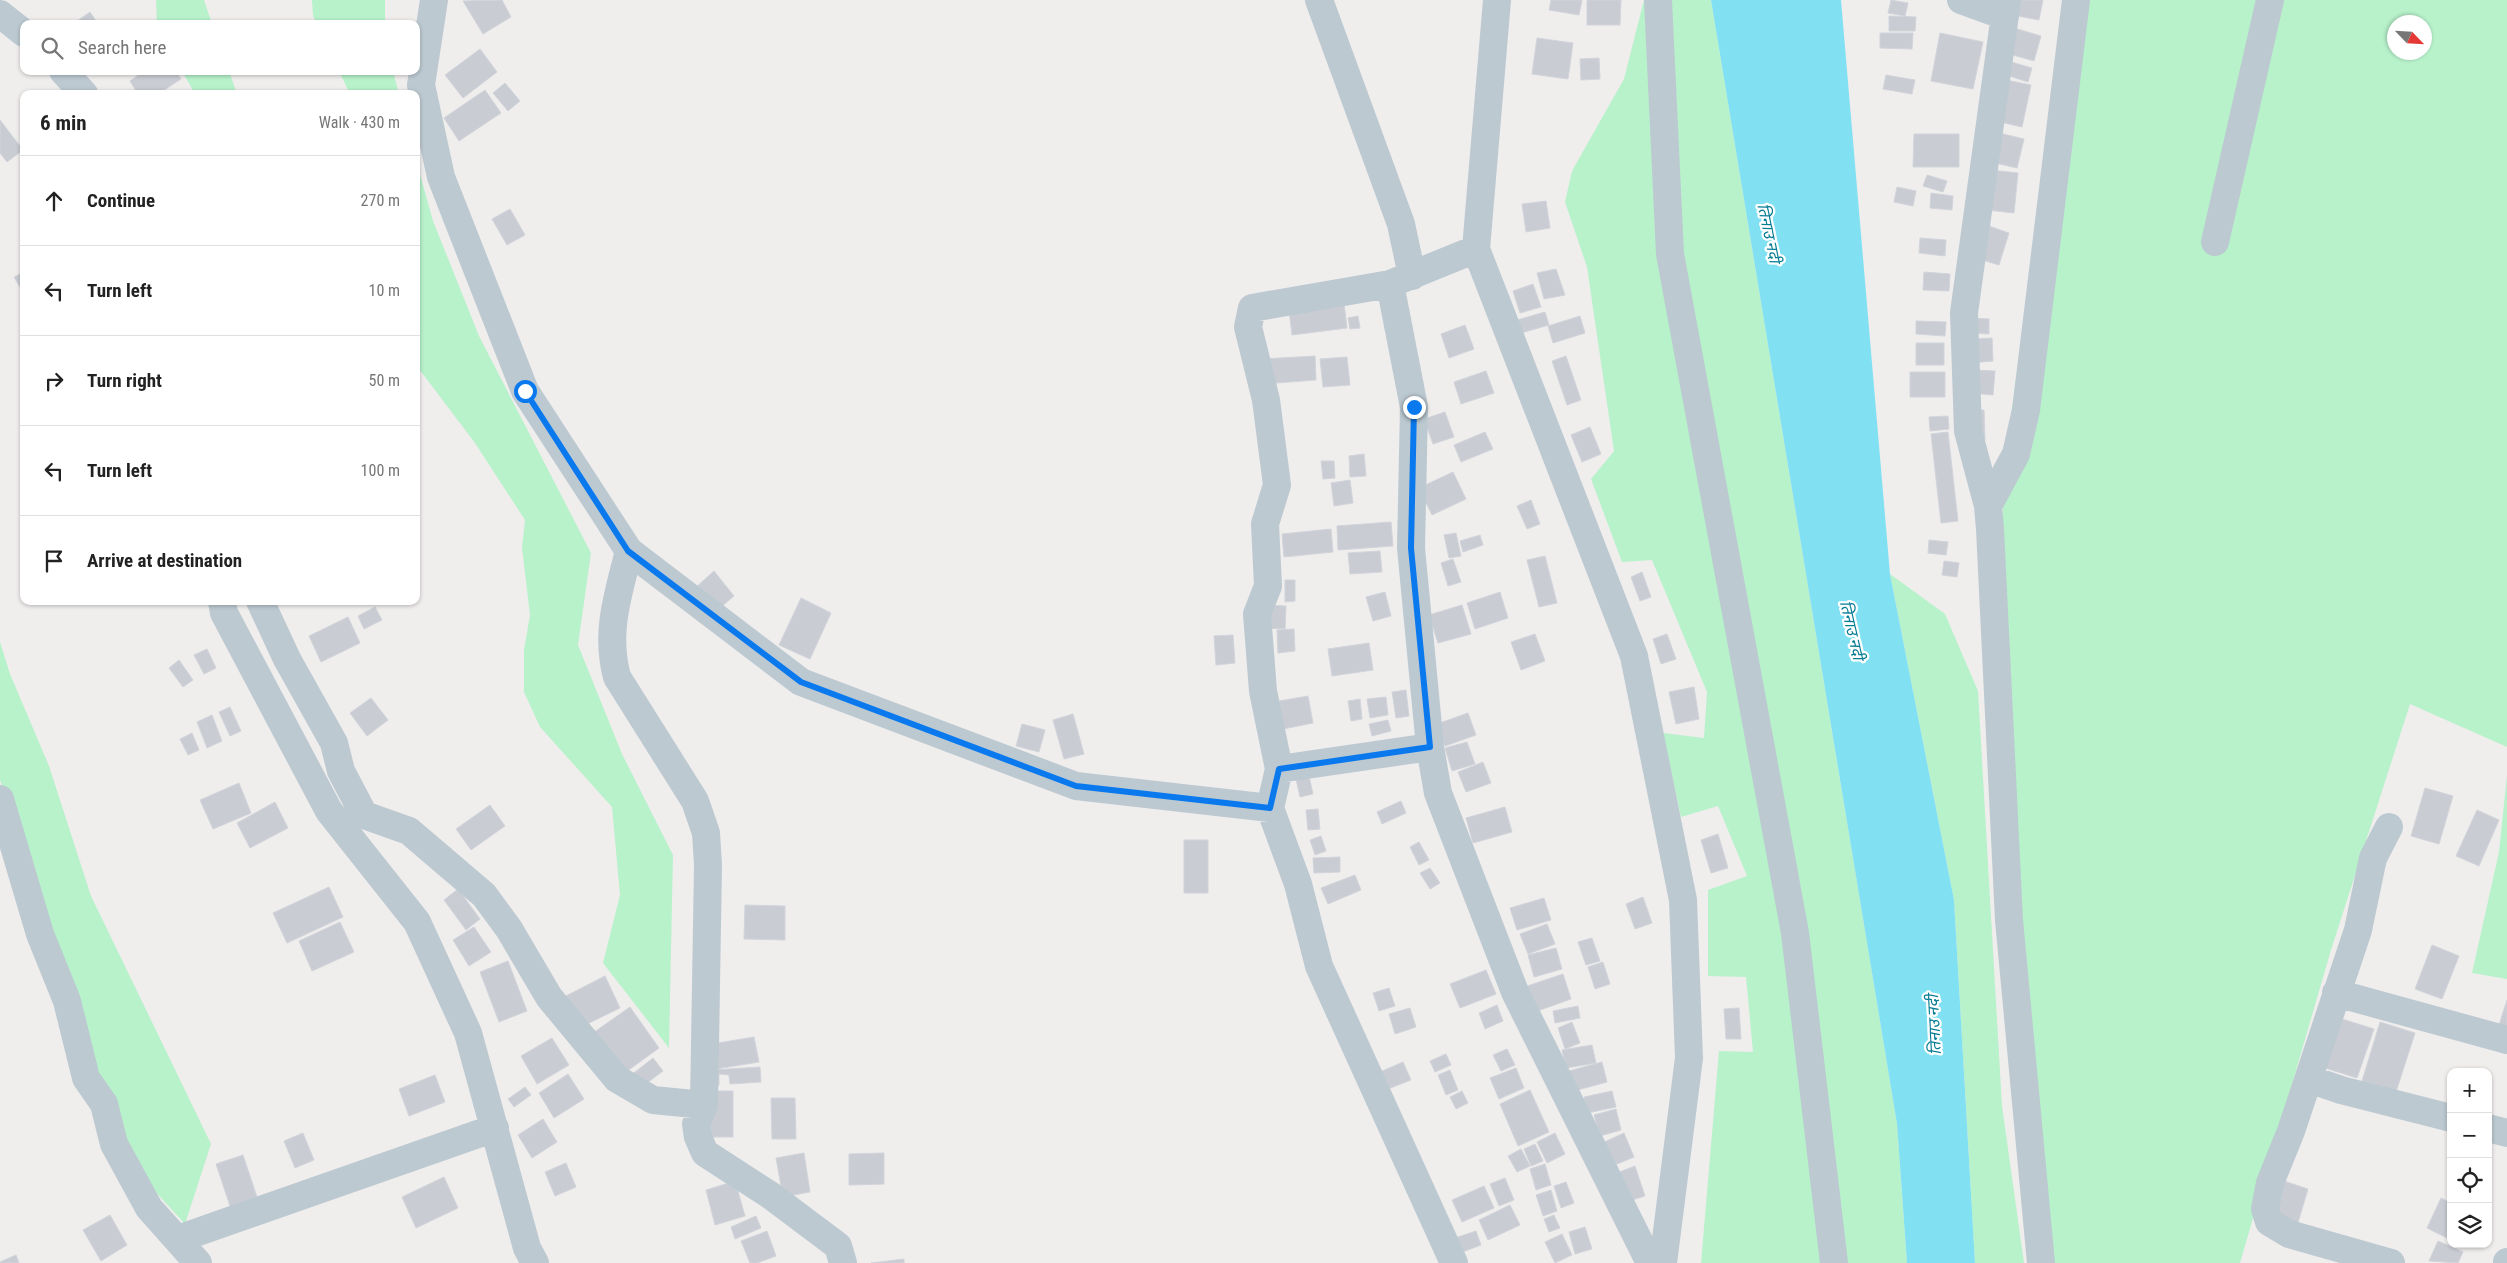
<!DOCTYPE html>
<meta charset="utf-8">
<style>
:root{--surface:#fff;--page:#f2f2f2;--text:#222;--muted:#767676;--line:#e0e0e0}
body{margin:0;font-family:"Roboto Condensed","Noto Sans Devanagari",sans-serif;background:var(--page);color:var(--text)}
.controls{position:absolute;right:15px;bottom:15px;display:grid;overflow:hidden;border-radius:10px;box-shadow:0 1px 4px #0004}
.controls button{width:45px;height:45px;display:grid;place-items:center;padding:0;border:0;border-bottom:1px solid var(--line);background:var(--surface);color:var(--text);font:25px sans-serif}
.compass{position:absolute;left:2387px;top:15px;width:45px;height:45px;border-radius:50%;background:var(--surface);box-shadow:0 1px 4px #0004;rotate:115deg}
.stop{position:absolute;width:15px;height:15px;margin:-11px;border:4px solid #0a79ee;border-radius:50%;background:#fff}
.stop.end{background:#0a79ee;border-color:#fff;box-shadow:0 1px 5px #0008}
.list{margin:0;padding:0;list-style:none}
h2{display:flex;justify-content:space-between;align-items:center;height:65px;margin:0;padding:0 20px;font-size:21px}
h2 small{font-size:16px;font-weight:400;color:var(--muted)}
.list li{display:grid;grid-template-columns:32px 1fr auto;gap:15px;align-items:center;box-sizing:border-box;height:90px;padding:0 20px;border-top:1px solid var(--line)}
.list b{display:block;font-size:19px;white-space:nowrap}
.list em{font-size:16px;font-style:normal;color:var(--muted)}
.icon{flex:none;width:28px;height:28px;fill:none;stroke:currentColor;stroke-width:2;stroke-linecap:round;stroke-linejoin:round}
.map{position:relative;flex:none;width:2507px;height:1263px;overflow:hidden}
.search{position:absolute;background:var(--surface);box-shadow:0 1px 4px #0004;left:20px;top:20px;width:400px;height:55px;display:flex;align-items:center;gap:12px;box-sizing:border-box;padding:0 18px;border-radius:10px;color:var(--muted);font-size:19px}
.panel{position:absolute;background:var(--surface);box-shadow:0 1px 4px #0004;left:20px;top:90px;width:400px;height:515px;border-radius:10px}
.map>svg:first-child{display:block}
</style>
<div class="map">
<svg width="2507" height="1263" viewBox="0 0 2507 1263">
<rect width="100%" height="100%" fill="#f0eded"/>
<path fill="#b7f2cb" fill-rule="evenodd" d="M 156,0 L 204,0 L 212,24 L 157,24 Z
M 312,0 L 385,0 L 385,24 L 317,24 L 313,16 Z
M 1644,0 L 1711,0 L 1897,1124 L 1907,1263 L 1701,1263 L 1719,1051 L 1753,1052 L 1746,977 L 1708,976 L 1708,890 L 1747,876 L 1718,806 L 1681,817 L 1663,733 L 1704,738 L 1707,692 L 1652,560 L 1622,562 L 1591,479 L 1614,451 L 1587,267 L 1565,202 L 1572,171 L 1624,79 Z
M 2067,0 L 2507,0 L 2507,747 L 2410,704 L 2331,950 L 2240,1263 L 2037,1263 L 1987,721 L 2008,438 ZM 2394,22 L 2424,22 L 2424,52 L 2394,52 Z
M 182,71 L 229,71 L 237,94 L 195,94 Z
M 339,71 L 393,71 L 399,94 L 350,94 Z
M 416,160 L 433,221 L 479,336 L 591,553 L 578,645 L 622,754 L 673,855 L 669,1048 L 603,963 L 620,895 L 612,807 L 540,727 L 524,692 L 524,650 L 530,615 L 522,548 L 525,520 L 475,443 L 416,365 Z
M 1890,574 L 1945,614 L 1978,691 L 2002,1106 L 2024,1263 L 1975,1263 L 1954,900 Z
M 0,642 L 10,674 L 49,766 L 91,896 L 211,1144 L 185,1224 L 141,1176 L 107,1098 L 0,780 Z
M 2507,775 L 2507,979 L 2472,973 L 2499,852 Z"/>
<path fill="#81e1f3" d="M 1711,0 L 1841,0 L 1890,574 L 1954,900 L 1975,1263 L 1907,1263 L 1897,1124 Z"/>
<path fill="#c9cdd3" stroke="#d1d4da" d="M 502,0 L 511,17 L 483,34 L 463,1 Z
M 1551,0 L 1582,0 L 1579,15 L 1549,10 Z
M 1587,0 L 1621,0 L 1620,25 L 1587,25 Z
M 1891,0 L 1908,3 L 1905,16 L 1888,13 Z
M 2015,0 L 2043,0 L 2039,20 L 2012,15 Z
M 90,12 L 98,24 L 73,24 Z
M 1889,16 L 1916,17 L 1915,31 L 1889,31 Z
M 2014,28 L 2041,36 L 2034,61 L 2006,53 Z
M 1880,33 L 1913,33 L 1912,49 L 1880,48 Z
M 1940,33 L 1983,42 L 1973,89 L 1931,81 Z
M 1537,38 L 1573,43 L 1568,79 L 1532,74 Z
M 480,49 L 497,72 L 463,98 L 445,75 Z
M 1599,58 L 1600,79 L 1581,80 L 1580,59 Z
M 2004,60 L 2032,68 L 2028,82 L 2000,73 Z
M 144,71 L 176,71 L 181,79 L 158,94 L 138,94 L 130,81 Z
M 1886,75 L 1915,80 L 1912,94 L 1883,89 Z
M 2006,80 L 2031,85 L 2022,127 L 1996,121 Z
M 505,83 L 520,101 L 508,111 L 493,93 Z
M 485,90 L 501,113 L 459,141 L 444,118 Z
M 0,120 L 23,150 L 7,162 L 0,153 Z
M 1999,133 L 2024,139 L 2017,168 L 1991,162 Z
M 1914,134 L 1959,134 L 1959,167 L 1913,167 Z
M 1991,170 L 2018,173 L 2014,213 L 1987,210 Z
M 1927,175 L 1947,181 L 1943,192 L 1923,186 Z
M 1897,187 L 1916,191 L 1913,206 L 1894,202 Z
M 1931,193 L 1953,196 L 1952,210 L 1930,208 Z
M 1546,201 L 1550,228 L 1526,232 L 1522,204 Z
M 510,209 L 525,235 L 507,245 L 492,219 Z
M 1986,225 L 2009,233 L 1999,265 L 1976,258 Z
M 1920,238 L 1946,240 L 1945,256 L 1919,253 Z
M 1556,269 L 1565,295 L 1544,299 L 1537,273 Z
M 24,272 L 24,294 L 14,277 Z
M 1924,272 L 1950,274 L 1949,291 L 1923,290 Z
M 1533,284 L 1541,307 L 1520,313 L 1513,291 Z
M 1344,303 L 1347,328 L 1292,335 L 1289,310 Z
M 1545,312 L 1549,325 L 1521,333 L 1517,320 Z
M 1358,316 L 1360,328 L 1350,329 L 1348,318 Z
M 1580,316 L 1585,333 L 1553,343 L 1548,326 Z
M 1968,318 L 1989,319 L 1989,334 L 1968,333 Z
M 1916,321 L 1946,322 L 1945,336 L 1916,334 Z
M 1465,325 L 1474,349 L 1449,358 L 1441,334 Z
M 1992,338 L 1993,361 L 1971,363 L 1970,339 Z
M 1916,343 L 1944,343 L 1944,365 L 1916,365 Z
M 1315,356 L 1316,380 L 1264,384 L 1263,359 Z
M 1566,356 L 1581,400 L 1567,405 L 1552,361 Z
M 1347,357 L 1350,385 L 1323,387 L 1320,359 Z
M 1973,370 L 1995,371 L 1993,395 L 1971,393 Z
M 1486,371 L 1494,393 L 1461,404 L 1454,382 Z
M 1910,372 L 1945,372 L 1945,397 L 1910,397 Z
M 1972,410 L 1984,410 L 1985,440 L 1972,440 Z
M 1445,412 L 1454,437 L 1433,444 L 1424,419 Z
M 1948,416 L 1949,429 L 1930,431 L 1929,417 Z
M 1590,427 L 1601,454 L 1582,462 L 1571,435 Z
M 1485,432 L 1493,449 L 1461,462 L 1454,445 Z
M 1948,432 L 1958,521 L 1941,523 L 1931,434 Z
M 1364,454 L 1366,476 L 1350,477 L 1349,456 Z
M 1321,461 L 1334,461 L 1335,478 L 1323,479 Z
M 1453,472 L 1466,499 L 1432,515 L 1419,488 Z
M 1350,480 L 1353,503 L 1334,506 L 1331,483 Z
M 1531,500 L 1540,524 L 1527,529 L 1517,506 Z
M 1391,522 L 1393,546 L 1338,550 L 1337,526 Z
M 1331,529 L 1333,552 L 1284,557 L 1282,534 Z
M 1456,533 L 1461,556 L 1449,558 L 1444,535 Z
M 1480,535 L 1483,545 L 1463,552 L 1460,541 Z
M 1929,540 L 1948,542 L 1946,555 L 1928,553 Z
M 1380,551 L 1382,572 L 1350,574 L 1348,553 Z
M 1545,556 L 1557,603 L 1539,607 L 1527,560 Z
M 1453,559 L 1461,582 L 1448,586 L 1441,563 Z
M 1944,561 L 1959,563 L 1957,577 L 1942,575 Z
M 714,571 L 734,596 L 714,613 L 694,589 Z
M 1642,572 L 1651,597 L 1640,601 L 1631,577 Z
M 1285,580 L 1295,580 L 1295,601 L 1285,602 Z
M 1385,592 L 1391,616 L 1373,621 L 1366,597 Z
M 1500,592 L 1508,618 L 1475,629 L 1467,603 Z
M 801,598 L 831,613 L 810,659 L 779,645 Z
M 1265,605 L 1286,606 L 1285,629 L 1264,628 Z
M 1462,605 L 1471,634 L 1438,643 L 1429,615 Z
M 375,607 L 382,620 L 364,629 L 358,616 Z
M 348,617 L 360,643 L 321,662 L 309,636 Z
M 1294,629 L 1295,651 L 1278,653 L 1277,630 Z
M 1535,634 L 1545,661 L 1521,670 L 1511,642 Z
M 1667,634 L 1676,659 L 1661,664 L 1653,639 Z
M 1233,635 L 1235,663 L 1216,665 L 1214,636 Z
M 1369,643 L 1373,670 L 1332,676 L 1328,649 Z
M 207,649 L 216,668 L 204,674 L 194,655 Z
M 179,660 L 193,680 L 183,687 L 169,668 Z
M 1694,687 L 1699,719 L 1676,724 L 1669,692 Z
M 1406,690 L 1409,716 L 1396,718 L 1392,692 Z
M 1308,696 L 1313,723 L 1283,729 L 1279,701 Z
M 1386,697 L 1388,715 L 1370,718 L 1367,699 Z
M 371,698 L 388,720 L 367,736 L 350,713 Z
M 1360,699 L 1362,719 L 1351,721 L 1348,701 Z
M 230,707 L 241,731 L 230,736 L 219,712 Z
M 1468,713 L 1476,735 L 1445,746 L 1437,724 Z
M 1073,714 L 1084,754 L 1064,759 L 1053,720 Z
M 212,715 L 222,741 L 207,748 L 197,722 Z
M 1388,720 L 1391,731 L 1372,736 L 1369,724 Z
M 1022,724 L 1045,730 L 1039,752 L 1016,746 Z
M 192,733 L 199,750 L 188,755 L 180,739 Z
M 1467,742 L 1475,764 L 1452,771 L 1445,748 Z
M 1483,762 L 1491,783 L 1466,792 L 1458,772 Z
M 1309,776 L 1313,794 L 1300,797 L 1296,779 Z
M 239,783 L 251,813 L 213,829 L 200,800 Z
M 2425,788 L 2453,796 L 2439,844 L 2411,836 Z
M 1401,801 L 1406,813 L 1382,824 L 1377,812 Z
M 275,802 L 288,828 L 250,848 L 237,823 Z
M 490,805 L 505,826 L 471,850 L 456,829 Z
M 1505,807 L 1512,832 L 1473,843 L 1466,818 Z
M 1318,809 L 1320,829 L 1308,830 L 1306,810 Z
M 2477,810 L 2499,820 L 2479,866 L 2456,856 Z
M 1718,834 L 1728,868 L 1711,873 L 1701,840 Z
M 1321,836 L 1326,851 L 1315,855 L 1310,840 Z
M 1184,840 L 1208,840 L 1208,893 L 1184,893 Z
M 1419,842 L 1429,860 L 1419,865 L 1410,847 Z
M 1340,857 L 1340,872 L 1314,873 L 1313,858 Z
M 1430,868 L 1440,883 L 1430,889 L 1420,873 Z
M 1355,875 L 1361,890 L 1328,904 L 1321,888 Z
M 329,887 L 343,917 L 287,943 L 273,913 Z
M 458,889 L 480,919 L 466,930 L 444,900 Z
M 1643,897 L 1652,923 L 1635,929 L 1626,904 Z
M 1544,898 L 1551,920 L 1517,930 L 1510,908 Z
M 745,905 L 785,906 L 785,940 L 744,939 Z
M 340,922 L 354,952 L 312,971 L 299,941 Z
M 1547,924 L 1555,944 L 1528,954 L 1520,934 Z
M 474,927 L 491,952 L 469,966 L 453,940 Z
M 1592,938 L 1600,961 L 1586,965 L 1578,942 Z
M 2432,945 L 2459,956 L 2442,999 L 2415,989 Z
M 1556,948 L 1562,969 L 1534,977 L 1528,955 Z
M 508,961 L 527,1011 L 499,1022 L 480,972 Z
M 1603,962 L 1610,984 L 1595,989 L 1588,967 Z
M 1486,970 L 1496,994 L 1460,1008 L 1450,984 Z
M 1563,974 L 1571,999 L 1532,1013 L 1524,987 Z
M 605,976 L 620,1008 L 579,1028 L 564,997 Z
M 1389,988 L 1395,1006 L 1379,1011 L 1373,993 Z
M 2507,1000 L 2507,1028 L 2499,1025 Z
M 1497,1005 L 1503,1021 L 1485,1029 L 1479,1013 Z
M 1578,1006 L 1580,1018 L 1555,1023 L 1553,1011 Z
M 630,1007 L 659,1048 L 619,1077 L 590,1035 Z
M 1410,1008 L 1416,1027 L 1395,1034 L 1389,1014 Z
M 1739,1008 L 1741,1039 L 1726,1039 L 1724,1009 Z
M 2339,1018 L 2374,1029 L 2357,1078 L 2322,1067 Z
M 1572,1022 L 1580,1043 L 1565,1049 L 1558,1028 Z
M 2380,1022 L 2415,1033 L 2396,1092 L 2362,1081 Z
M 754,1037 L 759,1062 L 716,1069 L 712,1044 Z
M 552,1038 L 569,1065 L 537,1084 L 521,1056 Z
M 1592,1045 L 1596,1063 L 1566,1068 L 1562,1050 Z
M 1507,1049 L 1515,1065 L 1501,1071 L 1493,1055 Z
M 1446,1054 L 1451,1065 L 1435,1072 L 1430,1061 Z
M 653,1058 L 663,1071 L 639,1089 L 630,1076 Z
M 1403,1062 L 1411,1080 L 1388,1089 L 1380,1072 Z
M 1602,1062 L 1607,1082 L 1574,1091 L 1569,1071 Z
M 760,1067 L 761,1082 L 730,1084 L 729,1075 L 719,1074 L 719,1085 L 713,1086 L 712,1070 Z
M 1516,1068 L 1524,1088 L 1499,1099 L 1490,1078 Z
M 1450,1070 L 1458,1090 L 1446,1095 L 1438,1075 Z
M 568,1074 L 584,1099 L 554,1118 L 539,1093 Z
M 435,1075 L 445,1102 L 409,1116 L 399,1089 Z
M 525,1087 L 531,1095 L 514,1107 L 508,1099 Z
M 1530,1090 L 1549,1132 L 1518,1146 L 1500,1104 Z
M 710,1091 L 733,1091 L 733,1137 L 710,1137 Z
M 1462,1091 L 1468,1103 L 1456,1109 L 1450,1097 Z
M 1612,1091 L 1616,1107 L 1587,1113 L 1584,1097 Z
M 771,1098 L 795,1098 L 796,1139 L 772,1139 Z
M 1616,1109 L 1621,1130 L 1600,1136 L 1594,1115 Z
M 543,1119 L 557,1142 L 532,1158 L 518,1135 Z
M 303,1133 L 314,1160 L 295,1168 L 284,1141 Z
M 1555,1133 L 1565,1154 L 1547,1163 L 1537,1142 Z
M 1624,1133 L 1634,1157 L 1610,1167 L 1600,1144 Z
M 1535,1144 L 1543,1161 L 1531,1166 L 1524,1149 Z
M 1521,1149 L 1530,1166 L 1517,1172 L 1508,1156 Z
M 804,1153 L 810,1192 L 783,1197 L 776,1158 Z
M 884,1153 L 884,1184 L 849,1185 L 849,1154 Z
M 243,1155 L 259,1203 L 232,1212 L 216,1164 Z
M 566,1163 L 576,1187 L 555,1196 L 545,1172 Z
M 1545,1164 L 1551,1185 L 1536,1190 L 1530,1169 Z
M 1635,1166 L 1645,1196 L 1623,1203 L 1614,1174 Z
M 444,1177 L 458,1208 L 416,1228 L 402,1197 Z
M 1505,1178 L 1514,1200 L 1499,1206 L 1490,1184 Z
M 735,1181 L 745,1216 L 715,1225 L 706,1190 Z
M 2284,1181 L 2308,1189 L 2297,1226 L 2272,1218 Z
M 1566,1182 L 1574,1203 L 1561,1208 L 1554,1186 Z
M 1484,1186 L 1494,1208 L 1462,1222 L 1452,1200 Z
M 1551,1190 L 1557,1211 L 1543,1216 L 1536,1195 Z
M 2441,1198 L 2451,1203 L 2451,1240 L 2427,1228 Z
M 1510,1205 L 1520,1225 L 1488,1240 L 1479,1220 Z
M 110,1215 L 127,1245 L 101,1261 L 83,1230 Z
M 1554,1215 L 1560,1228 L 1549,1232 L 1544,1219 Z
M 756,1216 L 761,1228 L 735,1239 L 731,1227 Z
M 1585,1227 L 1592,1249 L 1575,1254 L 1569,1232 Z
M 767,1231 L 776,1256 L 757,1263 L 750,1263 L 741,1241 Z
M 1476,1231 L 1481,1245 L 1460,1253 L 1455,1238 Z
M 1562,1234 L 1572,1255 L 1555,1263 L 1545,1242 Z
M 2438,1241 L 2463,1252 L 2458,1263 L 2429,1261 Z
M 16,1255 L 19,1263 L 0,1263 L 0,1262 Z
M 904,1259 L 904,1263 L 871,1263 Z"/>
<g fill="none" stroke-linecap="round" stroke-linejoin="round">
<path stroke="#bcc9d1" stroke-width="28" d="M 434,0 L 421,85 L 441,177 L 525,391 L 629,551 L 801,682 L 1076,786 L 1270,808
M 1319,0 L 1401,224 L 1412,276
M 1497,0 L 1476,249 L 1634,656 L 1683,900 L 1689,1058 L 1663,1263
M 1658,0 L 1670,254 L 1795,933 L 1834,1263
M 1961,0 L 2005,16
M 2007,0 L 1964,313 L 1968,431 L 1988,506 L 1990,529 L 2009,920 L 2041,1263
M 0,14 L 24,33
M 63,71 L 84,94
M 2215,242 L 2270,0
M 1390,284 L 1414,407 L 1411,548 L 1430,747 L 1438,793 L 1515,992 L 1650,1263
M 1988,506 L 2016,454 L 2026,410 L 2076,0
M 629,551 C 618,595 605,632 617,677 L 695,801 L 706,833 L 708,865 L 704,1105 L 696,1124 L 698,1137 L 705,1153 L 770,1195 L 838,1246 L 843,1263
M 222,601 L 224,613 L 329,811 L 417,922 L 468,1033 L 527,1248 L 535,1263
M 260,601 L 287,659 L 334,743 L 341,771 L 364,815 L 409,831 L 484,895 L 509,929 L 549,997 L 617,1079 L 653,1100 L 704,1105
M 1279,769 L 1430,747
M 0,799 L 40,934 L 67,1001 L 86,1078 L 104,1104 L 114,1144 L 149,1208 L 198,1263
M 2389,827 L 2373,858 L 2358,930 L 2291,1131 L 2270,1183 L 2265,1209 L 2269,1222 L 2289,1234 L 2391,1263
M 2336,993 L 2507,1040
M 2309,1079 L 2341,1090 L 2451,1118
M 2488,1128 L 2507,1133
M 178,1239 L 495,1128
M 1454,1263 L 1319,966 L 1298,884 L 1270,808 L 1279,769 L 1263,691 L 1257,614 L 1268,586 L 1265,524 L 1277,485 L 1266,400 L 1248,327 L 1252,308 L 1390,284 L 1476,249
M 2507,1263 L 2507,1262"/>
</g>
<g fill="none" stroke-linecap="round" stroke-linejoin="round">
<path stroke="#0a79ee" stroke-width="6" d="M 525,391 L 628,551 L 801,682 L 1076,786 L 1270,808 L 1279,769 L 1430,747 L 1411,548 L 1414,407"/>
</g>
<g text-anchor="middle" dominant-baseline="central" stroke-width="4.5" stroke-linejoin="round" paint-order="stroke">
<g font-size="16" font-style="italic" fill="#047c93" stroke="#fff">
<text transform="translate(1769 233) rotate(78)">तिनाउ नदी</text>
<text transform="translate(1852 630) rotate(77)">तिनाउ नदी</text>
<text transform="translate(1934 1025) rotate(-93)">तिनाउ नदी</text>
</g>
</g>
</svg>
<div class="controls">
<button>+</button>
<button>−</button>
<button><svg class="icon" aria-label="locate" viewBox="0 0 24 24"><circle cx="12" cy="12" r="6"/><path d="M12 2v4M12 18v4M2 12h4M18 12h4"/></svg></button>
<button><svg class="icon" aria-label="layers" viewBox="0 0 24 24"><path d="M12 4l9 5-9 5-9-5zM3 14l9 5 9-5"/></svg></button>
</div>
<svg class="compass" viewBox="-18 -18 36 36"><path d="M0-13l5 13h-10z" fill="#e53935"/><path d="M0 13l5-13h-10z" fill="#767676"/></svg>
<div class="stop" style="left:525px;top:391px"></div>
<div class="stop end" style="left:1414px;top:407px"></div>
<div class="search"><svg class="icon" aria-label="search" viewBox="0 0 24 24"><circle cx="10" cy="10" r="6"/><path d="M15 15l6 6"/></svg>Search here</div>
<section class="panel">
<h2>6 min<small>Walk · 430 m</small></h2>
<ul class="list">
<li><svg class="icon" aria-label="ahead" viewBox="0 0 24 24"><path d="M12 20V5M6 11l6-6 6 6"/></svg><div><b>Continue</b></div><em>270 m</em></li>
<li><svg class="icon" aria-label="left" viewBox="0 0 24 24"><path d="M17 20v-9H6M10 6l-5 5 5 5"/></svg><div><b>Turn left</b></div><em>10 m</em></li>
<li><svg class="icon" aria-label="right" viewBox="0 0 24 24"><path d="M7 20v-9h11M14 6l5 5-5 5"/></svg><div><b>Turn right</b></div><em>50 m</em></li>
<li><svg class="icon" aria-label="left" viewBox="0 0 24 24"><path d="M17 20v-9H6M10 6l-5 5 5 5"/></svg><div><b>Turn left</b></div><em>100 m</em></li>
<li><svg class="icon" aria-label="arrive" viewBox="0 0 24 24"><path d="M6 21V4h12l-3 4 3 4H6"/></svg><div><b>Arrive at destination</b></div></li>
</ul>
</section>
</div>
